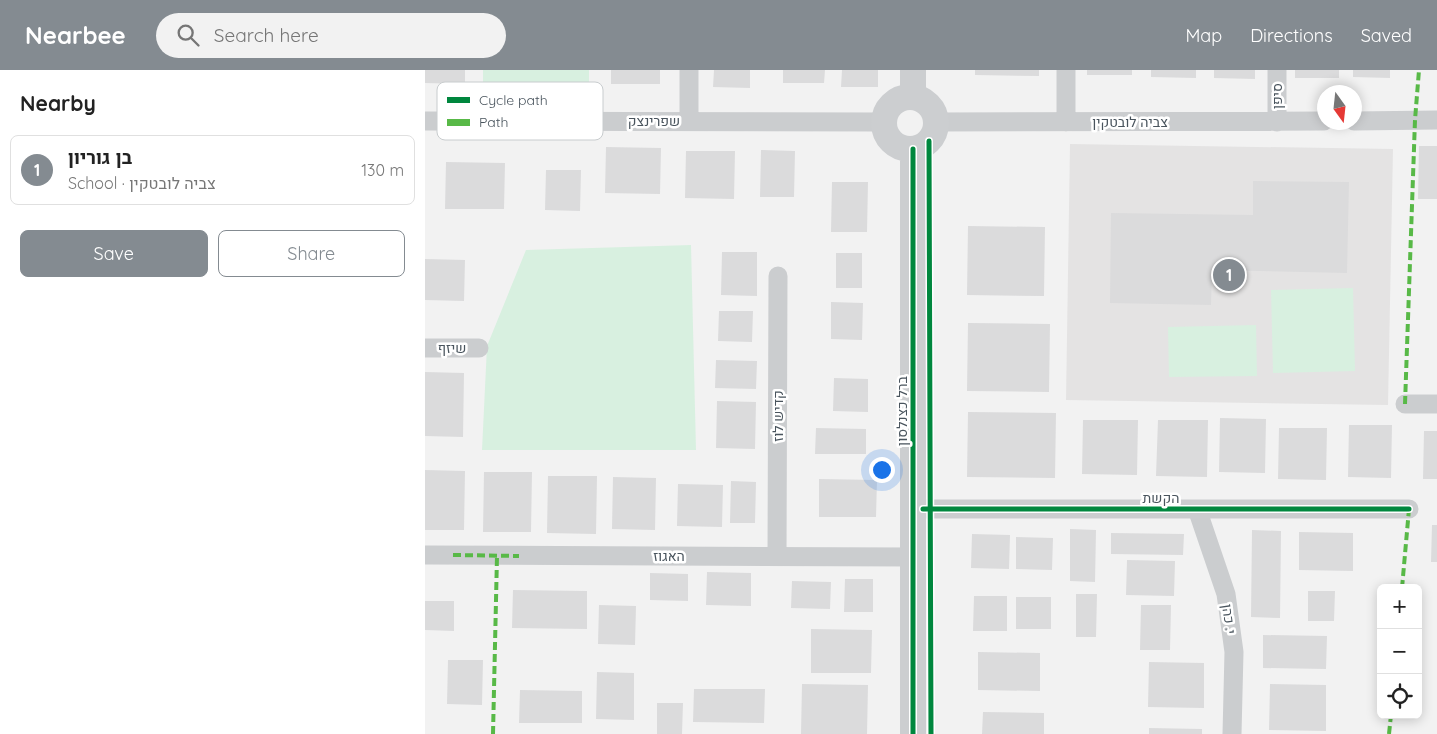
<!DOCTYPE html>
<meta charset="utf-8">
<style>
:root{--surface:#fff;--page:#f2f2f2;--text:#222;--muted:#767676;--line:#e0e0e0;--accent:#848b91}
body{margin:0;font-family:Quicksand,Heebo,sans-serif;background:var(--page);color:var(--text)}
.controls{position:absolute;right:15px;bottom:15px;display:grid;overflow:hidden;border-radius:8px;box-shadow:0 2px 12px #0003}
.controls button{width:45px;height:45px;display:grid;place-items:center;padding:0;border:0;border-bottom:1px solid var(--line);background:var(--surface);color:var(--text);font:25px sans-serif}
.compass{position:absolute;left:892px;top:15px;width:45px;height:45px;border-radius:50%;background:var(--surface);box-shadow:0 2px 12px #0003;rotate:165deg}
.you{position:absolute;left:456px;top:399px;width:18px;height:18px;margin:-12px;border:4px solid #fff;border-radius:50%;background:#1a73e8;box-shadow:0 0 0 8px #1a73e833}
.badge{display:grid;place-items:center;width:32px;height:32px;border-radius:50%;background:var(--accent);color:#fff;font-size:16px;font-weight:700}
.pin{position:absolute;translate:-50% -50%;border:2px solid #fff;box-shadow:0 1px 5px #0006}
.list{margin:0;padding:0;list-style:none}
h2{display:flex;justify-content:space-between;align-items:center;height:65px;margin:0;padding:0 20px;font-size:21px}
h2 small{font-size:16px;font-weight:400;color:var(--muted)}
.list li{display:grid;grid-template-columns:32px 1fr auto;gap:15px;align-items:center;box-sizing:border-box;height:70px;margin:0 10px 10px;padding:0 10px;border:1px solid var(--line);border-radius:8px}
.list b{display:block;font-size:19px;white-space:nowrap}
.list p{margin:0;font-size:16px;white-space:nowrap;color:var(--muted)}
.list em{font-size:16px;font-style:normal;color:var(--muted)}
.actions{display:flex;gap:10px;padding:15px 20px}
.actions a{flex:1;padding:11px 0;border:1px solid var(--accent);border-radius:8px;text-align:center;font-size:18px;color:var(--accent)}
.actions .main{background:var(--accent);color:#fff}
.icon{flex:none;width:28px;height:28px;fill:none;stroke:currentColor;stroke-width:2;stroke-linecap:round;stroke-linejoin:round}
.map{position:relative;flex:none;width:1012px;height:664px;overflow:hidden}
header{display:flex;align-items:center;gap:30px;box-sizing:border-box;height:70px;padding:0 25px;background:var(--accent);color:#fff}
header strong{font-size:24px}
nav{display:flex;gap:28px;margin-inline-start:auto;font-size:18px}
.search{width:350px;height:45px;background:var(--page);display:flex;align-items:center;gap:12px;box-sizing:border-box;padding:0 18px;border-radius:28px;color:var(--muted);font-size:19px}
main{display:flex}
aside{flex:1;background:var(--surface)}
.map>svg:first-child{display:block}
</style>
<header>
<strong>Nearbee</strong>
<div class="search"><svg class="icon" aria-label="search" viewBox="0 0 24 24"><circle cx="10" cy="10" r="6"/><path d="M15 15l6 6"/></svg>Search here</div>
<nav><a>Map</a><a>Directions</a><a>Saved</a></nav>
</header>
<main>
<aside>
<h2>Nearby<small></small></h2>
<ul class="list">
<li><span class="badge">1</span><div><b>בן גוריון</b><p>School · צביה לובטקין</p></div><em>130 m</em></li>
</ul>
<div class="actions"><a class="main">Save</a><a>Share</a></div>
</aside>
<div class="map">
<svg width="1012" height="664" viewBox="0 0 1012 664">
<rect width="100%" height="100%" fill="#f2f2f2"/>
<path fill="#e4e3e3" d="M 645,74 L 968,79 L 963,335 L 641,330 Z"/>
<path fill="#d8f0e0" d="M 58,0 L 164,0 L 164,26 L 58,27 Z
M 266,175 L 271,380 L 57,380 L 62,276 L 101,180 Z
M 928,218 L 930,301 L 848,303 L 846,220 Z
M 831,255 L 832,306 L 744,307 L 743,257 Z"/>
<path fill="#dbdbdc" d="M 0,0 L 40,0 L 40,14 L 0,13 Z
M 186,0 L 235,0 L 235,14 L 186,14 Z
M 289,0 L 325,0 L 325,18 L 288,17 Z
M 358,0 L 400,0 L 399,13 L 358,13 Z
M 417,0 L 453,0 L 453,17 L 416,17 Z
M 550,0 L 614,0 L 614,6 L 550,5 Z
M 662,0 L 707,0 L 707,5 L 662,5 Z
M 726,0 L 771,0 L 771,8 L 726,7 Z
M 789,0 L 830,0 L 830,9 L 789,8 Z
M 870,0 L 914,0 L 914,8 L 870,8 Z
M 928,0 L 965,0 L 965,8 L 928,7 Z
M 994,76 L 1012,76 L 1012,129 L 993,129 Z
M 181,77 L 236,78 L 235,124 L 180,123 Z
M 336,80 L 370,81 L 369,127 L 335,127 Z
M 261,81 L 310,81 L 309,129 L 260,128 Z
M 21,92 L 80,93 L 79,139 L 20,139 Z
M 121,100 L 156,100 L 155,141 L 120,140 Z
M 828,111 L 924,112 L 922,203 L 787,200 L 786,235 L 685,233 L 686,143 L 828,145 Z
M 407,112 L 443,112 L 442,162 L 406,162 Z
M 543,156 L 620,157 L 619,226 L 542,225 Z
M 297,182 L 332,182 L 332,226 L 296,225 Z
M 411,183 L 437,183 L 437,218 L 411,218 Z
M 0,189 L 40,190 L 39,231 L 0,230 Z
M 406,232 L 438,233 L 437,270 L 406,269 Z
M 294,241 L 328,241 L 327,272 L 293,271 Z
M 543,253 L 625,254 L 624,322 L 542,321 Z
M 291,290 L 332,291 L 331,319 L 290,318 Z
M 0,302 L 39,303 L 38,367 L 0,366 Z
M 409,308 L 443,309 L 443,342 L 408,341 Z
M 292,331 L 331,332 L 330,379 L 291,378 Z
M 543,342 L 631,343 L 630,408 L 542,407 Z
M 795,348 L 841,349 L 840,403 L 794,402 Z
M 658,350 L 713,350 L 712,405 L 657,404 Z
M 733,350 L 783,350 L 782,407 L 731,406 Z
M 924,355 L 967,355 L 966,408 L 923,407 Z
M 391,358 L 441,359 L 441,384 L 390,384 Z
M 854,358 L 902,358 L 901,410 L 853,409 Z
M 999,361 L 1012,361 L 1012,409 L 998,409 Z
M 0,400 L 40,401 L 39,460 L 0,460 Z
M 59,402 L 107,402 L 106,462 L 58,462 Z
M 123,406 L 172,406 L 171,464 L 122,463 Z
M 188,407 L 231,408 L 230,460 L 187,459 Z
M 394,409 L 452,410 L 451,447 L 394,447 Z
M 306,411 L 331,412 L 330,453 L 305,453 Z
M 253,414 L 298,415 L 297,457 L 252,456 Z
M 1007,455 L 1012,455 L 1012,492 L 1006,492 Z
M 645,459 L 671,460 L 670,512 L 645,511 Z
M 827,460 L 856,461 L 855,548 L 826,547 Z
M 874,462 L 928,463 L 928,501 L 874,500 Z
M 686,463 L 759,464 L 758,485 L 686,484 Z
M 547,464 L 585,465 L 584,499 L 546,498 Z
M 591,467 L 628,468 L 627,500 L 591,499 Z
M 702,490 L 750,491 L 749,526 L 701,525 Z
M 282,502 L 326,503 L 326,536 L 281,535 Z
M 225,503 L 263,504 L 263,531 L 225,530 Z
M 420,509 L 448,509 L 448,542 L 419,542 Z
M 367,511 L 406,512 L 405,539 L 366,538 Z
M 88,520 L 162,521 L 162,559 L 87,558 Z
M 883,521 L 910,521 L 909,551 L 883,551 Z
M 651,524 L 672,524 L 671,567 L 651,567 Z
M 549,526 L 582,526 L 582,561 L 548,561 Z
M 591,527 L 626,527 L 626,559 L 591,559 Z
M 0,531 L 29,531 L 29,561 L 0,560 Z
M 174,535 L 211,536 L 210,575 L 173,574 Z
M 716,535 L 746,535 L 745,580 L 715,580 Z
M 386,559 L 447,560 L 446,603 L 386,603 Z
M 838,565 L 902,566 L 901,599 L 838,598 Z
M 553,582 L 615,583 L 615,621 L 553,620 Z
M 23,590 L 58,590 L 57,635 L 22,634 Z
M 724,592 L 779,593 L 779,638 L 723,637 Z
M 172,602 L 209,603 L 209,650 L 171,649 Z
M 377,614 L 443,615 L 442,664 L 376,664 Z
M 845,614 L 901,615 L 901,661 L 844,660 Z
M 269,619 L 340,619 L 339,653 L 268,652 Z
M 95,620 L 157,621 L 157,653 L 94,653 Z
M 232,633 L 258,633 L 257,664 L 232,664 Z
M 558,642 L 619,643 L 619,664 L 557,664 Z
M 724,658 L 777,659 L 777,664 L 724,664 Z"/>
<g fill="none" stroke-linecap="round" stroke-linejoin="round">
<path stroke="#cbcdcf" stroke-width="19" d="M 264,0 L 264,51
M 852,0 L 852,52
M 0,51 L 459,52
M 929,51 L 1012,50
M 511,52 L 899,51
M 641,52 L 641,0
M 0,278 L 54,278
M 980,334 L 1012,334
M 488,439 L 984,439
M 772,439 L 801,524 L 809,582 L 807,664
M 0,485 L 488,487
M 352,486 L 353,206"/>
<path stroke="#ccced0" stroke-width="26" d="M 488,27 L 488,0
M459 53a26 26 0 1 1 52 0a26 26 0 1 1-52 0Z
M 488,79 L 488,664"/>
<path stroke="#58b947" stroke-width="4" stroke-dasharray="8 4" stroke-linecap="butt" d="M 980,334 L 990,50 L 994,0
M 28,485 L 94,486
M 977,518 L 984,439
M 68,664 L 72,486
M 964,664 L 966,645"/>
<g stroke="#fff" stroke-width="8">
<path id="cycleway" d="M 504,71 L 506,664
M 488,79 L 488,664
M 498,439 L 984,439"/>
</g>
<use href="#cycleway" stroke="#00873e" stroke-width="5"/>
</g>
<g text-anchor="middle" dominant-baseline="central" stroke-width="5" stroke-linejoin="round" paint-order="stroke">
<g font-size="14" fill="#49545d" stroke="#fff">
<text transform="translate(852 26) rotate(-90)">סיפן</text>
<text x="229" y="51">שפרינצק</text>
<text x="705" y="52">צביה לובטקין</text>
<text x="27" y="278">שיזף</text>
<text transform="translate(477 341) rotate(-90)">ברל כצנלסון</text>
<text transform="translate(353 346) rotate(-90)">קדיש לוז</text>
<text x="736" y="428">הקשת</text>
<text x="244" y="486">האגוז</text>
<text transform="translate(804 549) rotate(82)">י. כהן</text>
</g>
</g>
<rect x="12" y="12" width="166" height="58" rx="8" fill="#fff" stroke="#c8ccce" stroke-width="1"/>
<rect x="22" y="27" width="23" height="6" fill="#00873e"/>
<rect x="22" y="49" width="23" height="7" fill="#58b947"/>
<g font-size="14" fill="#49545d">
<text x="54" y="35">Cycle path</text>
<text x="54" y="57">Path</text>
</g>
</svg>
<div class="controls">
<button>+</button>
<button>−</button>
<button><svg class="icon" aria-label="locate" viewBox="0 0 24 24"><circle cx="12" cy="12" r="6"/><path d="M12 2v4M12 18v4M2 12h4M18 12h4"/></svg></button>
</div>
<svg class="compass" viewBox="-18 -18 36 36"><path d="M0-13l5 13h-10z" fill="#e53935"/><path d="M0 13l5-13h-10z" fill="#767676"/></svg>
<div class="you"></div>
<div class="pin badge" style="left:804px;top:205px">1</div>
</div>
</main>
